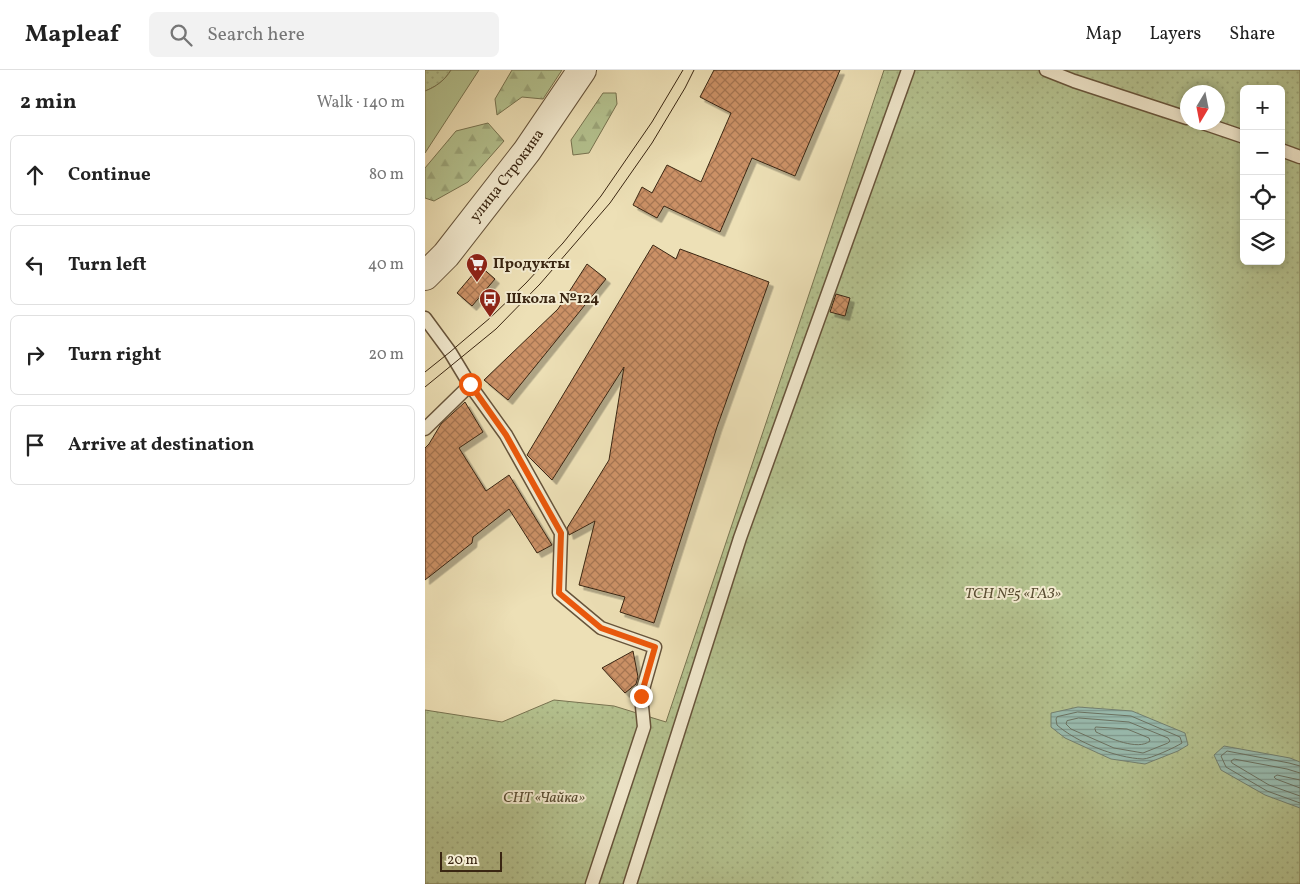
<!DOCTYPE html>
<meta charset="utf-8">
<style>
:root{--surface:#fff;--page:#f2f2f2;--text:#222;--muted:#767676;--line:#e0e0e0}
body{margin:0;font-family:Vollkorn,serif;background:var(--page);color:var(--text)}
.controls{position:absolute;right:15px;top:15px;display:grid;overflow:hidden;border-radius:8px;box-shadow:0 2px 8px #0003}
.controls button{width:45px;height:45px;display:grid;place-items:center;padding:0;border:0;border-bottom:1px solid var(--line);background:var(--surface);color:var(--text);font:25px sans-serif}
.compass{position:absolute;left:755px;top:15px;width:45px;height:45px;border-radius:50%;background:var(--surface);box-shadow:0 2px 8px #0003;rotate:190deg}
.scale{position:absolute;left:15px;bottom:12px;width:62px;box-sizing:border-box;padding-left:5px;border:2px solid #3a2612;border-top:0;font-size:14px;line-height:18px;white-space:nowrap;color:#3a2612;-webkit-text-stroke:4px #f3ebd0;paint-order:stroke}
.stop{position:absolute;width:15px;height:15px;margin:-11px;border:4px solid #ea580c;border-radius:50%;background:#fff}
.stop.end{background:#ea580c;border-color:#fff;box-shadow:0 1px 5px #0008}
.list{margin:0;padding:0;list-style:none}
h2{display:flex;justify-content:space-between;align-items:center;height:65px;margin:0;padding:0 20px;font-size:21px}
h2 small{font-size:16px;font-weight:400;color:var(--muted)}
.list li{display:grid;grid-template-columns:32px 1fr auto;gap:15px;align-items:center;box-sizing:border-box;height:80px;margin:0 10px 10px;padding:0 10px;border:1px solid var(--line);border-radius:8px}
.list b{display:block;font-size:19px;white-space:nowrap}
.list em{font-size:16px;font-style:normal;color:var(--muted)}
.icon{flex:none;width:28px;height:28px;fill:none;stroke:currentColor;stroke-width:2;stroke-linecap:round;stroke-linejoin:round}
.map{position:relative;flex:none;width:875px;height:814px;overflow:hidden}
header{display:flex;align-items:center;gap:30px;box-sizing:border-box;height:70px;padding:0 25px;background:var(--surface);border-bottom:1px solid var(--line)}
header strong{font-size:24px}
nav{display:flex;gap:28px;margin-inline-start:auto;font-size:18px}
.search{width:350px;height:45px;background:var(--page);display:flex;align-items:center;gap:12px;box-sizing:border-box;padding:0 18px;border-radius:8px;color:var(--muted);font-size:19px}
main{display:flex}
aside{flex:1;background:var(--surface)}
.map>svg:first-child{display:block}
</style>
<header>
<strong>Mapleaf</strong>
<div class="search"><svg class="icon" aria-label="search" viewBox="0 0 24 24"><circle cx="10" cy="10" r="6"/><path d="M15 15l6 6"/></svg>Search here</div>
<nav><a>Map</a><a>Layers</a><a>Share</a></nav>
</header>
<main>
<aside>
<h2>2 min<small>Walk · 140 m</small></h2>
<ul class="list">
<li><svg class="icon" aria-label="ahead" viewBox="0 0 24 24"><path d="M12 20V5M6 11l6-6 6 6"/></svg><div><b>Continue</b></div><em>80 m</em></li>
<li><svg class="icon" aria-label="left" viewBox="0 0 24 24"><path d="M17 20v-9H6M10 6l-5 5 5 5"/></svg><div><b>Turn left</b></div><em>40 m</em></li>
<li><svg class="icon" aria-label="right" viewBox="0 0 24 24"><path d="M7 20v-9h11M14 6l5 5-5 5"/></svg><div><b>Turn right</b></div><em>20 m</em></li>
<li><svg class="icon" aria-label="arrive" viewBox="0 0 24 24"><path d="M6 21V4h12l-3 4 3 4H6"/></svg><div><b>Arrive at destination</b></div></li>
</ul>
</aside>
<div class="map">
<svg width="875" height="814" viewBox="0 0 875 814">
<defs>
<pattern id="grass-dots" width="8" height="8" patternUnits="userSpaceOnUse" patternTransform="scale(1.25)"><rect width="8" height="8" fill="#b5c390"/><path d="M2 2h.1M6 6h.1" fill="none" stroke="#9ca77b" stroke-width="1.8" stroke-linecap="round"/></pattern>
<pattern id="forest-firs" width="22" height="20" patternUnits="userSpaceOnUse" patternTransform="scale(1.25)"><rect width="22" height="20" fill="#b5c390"/><path d="M5 1l3.5 6h-7zM16 11l3.5 6h-7z" fill="#9ca77b"/></pattern>
<pattern id="water-rules" width="6" height="5" patternUnits="userSpaceOnUse" patternTransform="scale(1.25)"><rect width="6" height="5" fill="#99bdb1"/><path d="M0 2.5h6" fill="none" stroke="#7e998f"/></pattern>
<pattern id="building-cross-hatch" width="8" height="8" patternUnits="userSpaceOnUse" patternTransform="scale(1.25)"><rect width="8" height="8" fill="#cb9166"/><path d="M0 0l8 8M0 8l8-8" fill="none" stroke="#a67653"/></pattern>
<filter id="shadow"><feDropShadow dx="4.5" dy="4.5" stdDeviation="0" flood-color="#0004"/></filter>
</defs>
<rect width="100%" height="100%" fill="#ede0b6"/>
<filter id="stains"><feTurbulence type="fractalNoise" baseFrequency=".004" numOctaves="4"/><feColorMatrix values="0 0 0 0 .2 0 0 0 0 .09 0 0 0 0 .02 0 0 0 .5 -.17"/></filter>
<radialGradient id="worn" r=".72"><stop offset=".6" stop-color="#630" stop-opacity="0"/><stop offset="1" stop-color="#630" stop-opacity=".3"/></radialGradient>
<path fill="url(#grass-dots)" stroke="#787451" fill-rule="evenodd" d="M 0,0 L 26,0 C 20,10 11,17 0,21 Z
M 459,0 L 875,0 L 875,814 L 0,814 L 0,640 L 77,652 L 129,630 L 189,636 L 241,652 ZM 819,19 L 856,19 L 856,191 L 819,191 ZM 762,22 L 792,22 L 792,52 L 762,52 Z"/>
<path fill="url(#forest-firs)" stroke="#787451" d="M 87,0 L 137,0 L 118,29 L 97,27 L 72,45 L 70,29 Z
M 178,23 L 191,23 L 192,34 L 164,83 L 148,85 L 146,70 Z
M 63,53 L 79,71 L 43,112 L 9,131 L 0,128 L 0,98 L 31,61 Z"/>
<path fill="#b5c390" stroke="#787451" d="M 26,0 L 54,0 L 0,83 L 0,21 C 11,17 20,10 26,0 Z"/>
<path fill="url(#water-rules)" stroke="#738171" d="M 653,637 L 707,641 L 760,663 L 763,675 L 753,681 L 720,694 L 686,689 L 640,668 L 626,657 L 626,643 Z
M 799,676 L 865,688 L 875,692 L 875,738 L 840,725 L 796,700 L 789,685 Z"/>
<g fill="none" stroke-linecap="round" stroke-linejoin="round">
<path stroke="#6a7262" stroke-width="1" d="M 653,642 L 706,646 L 755,667 L 757,673 C 751,677 725,689 718,689 C 691,688 651,672 632,655 L 631,649 L 632,647 Z
M 654,648 L 704,652 L 743,668 L 745,671 L 743,673 L 718,683 L 689,678 L 646,659 L 641,654 L 642,651 Z
M 671,657 L 702,659 L 724,668 L 725,671 C 713,681 684,668 671,662 L 670,659 Z
M 875,696 L 864,693 L 802,681 L 796,686 L 801,697 L 842,721 L 875,733
M 875,703 L 862,699 L 809,689 L 806,691 L 807,693 L 844,715 L 875,726
M 875,710 L 852,705 L 849,707 L 851,709 L 875,718"/>
</g>
<path fill="url(#building-cross-hatch)" stroke="#3a2612" filter="url(#shadow)" d="M 289,0 L 415,0 L 370,106 L 327,88 L 295,162 L 239,136 L 232,148 L 208,135 L 217,117 L 227,123 L 242,95 L 276,112 L 306,43 L 275,27 Z
M 228,175 L 251,189 L 255,179 L 344,212 L 292,357 L 229,553 L 195,542 L 200,527 L 154,515 L 170,451 L 144,465 L 142,458 L 184,390 L 199,297 L 127,410 L 102,385 Z
M 162,194 L 181,209 L 83,330 L 59,310 L 133,239 Z
M 55,196 L 70,209 L 47,236 L 32,223 Z
M 411,224 L 425,228 L 420,246 L 405,242 Z
M 40,332 L 58,362 L 34,378 L 61,421 L 84,405 L 127,475 L 112,483 L 84,439 L 48,467 L 47,473 L 0,510 L 0,378 L 4,374 L 16,354 Z
M 208,581 L 213,607 L 211,614 L 200,623 L 177,598 Z"/>
<g fill="none" stroke-linecap="round" stroke-linejoin="round">
<g stroke="#67543b" stroke-width="15">
<path id="service" d="M 621,0 L 649,11 L 762,48
M 775,52 L 819,67
M 856,80 L 875,87
M 0,248 L 25,282 L 45,315 L 81,365 L 136,463 L 134,523 L 176,558 L 230,577 L 216,626 L 219,657 L 167,814
M 0,359 L 45,315
M 205,814 L 315,468 L 483,0"/>
</g>
<g stroke="#67543b" stroke-width="30">
<g id="tertiary">
<path id="s1" d="M 0,206 L 21,185 L 102,81 L 157,0"/>
</g>
</g>
<use href="#service" stroke="#f3ebd0" stroke-width="12"/>
<use href="#tertiary" stroke="#f3ebd0" stroke-width="28"/>
<path stroke="#3a2612" stroke-width="1" d="M 0,302 L 25,282 L 65,248 L 101,213 L 138,173 L 176,126 L 227,52 L 258,0
M 0,317 L 71,259 L 115,214 L 185,133 L 227,73 L 260,18 L 269,0"/>
</g>
<g fill="none" stroke-linecap="round" stroke-linejoin="round">
<path stroke="#ea580c" stroke-width="6" d="M 45,314 L 81,365 L 136,463 L 134,523 L 176,558 L 230,577 L 216,626"/>
</g>
<defs>
<g id="supermarket-pin" transform="scale(1.125)"><path d="M0 17L-7.5 6A9.5 9.5 0 1 1 7.5 6Z" fill="#8f2418" stroke="#f3ebd0"/><path d="M-6-5.5h2.5l.6 2H6L4.5 2H-2.5L-4.4-4H-6ZM-1.5 3.2a1.3 1.3 0 1 0 .1 0ZM3 3.2a1.3 1.3 0 1 0 .1 0Z" fill="#fff"/></g>
<g id="bus-pin" transform="scale(1.125)"><path d="M0 17L-7.5 6A9.5 9.5 0 1 1 7.5 6Z" fill="#8f2418" stroke="#f3ebd0"/><path d="M-5-6H5V4H4V6H2V4H-2V6H-4V4H-5ZM-3.5-4V0h7V-4ZM-3.5 1.2v1.5H-2V1.2ZM2 1.2v1.5H3.5V1.2Z" fill="#fff"/></g>
</defs>
<g fill-rule="evenodd">
<use href="#supermarket-pin" x="52" y="194"/>
<use href="#bus-pin" x="65" y="229"/>
</g>
<g text-anchor="middle" dominant-baseline="central" stroke-width="4" stroke-linejoin="round" paint-order="stroke">
<g font-size="15" fill="#3a2612" stroke="#f3ebd0">
<text stroke="none"><textPath href="#s1" startOffset="130">улица Строкина</textPath></text>
</g>
<g font-size="15" font-weight="bold" fill="#3a2612" stroke="#f3ebd0" text-anchor="start">
<text x="68" y="194">Продукты</text>
<text x="81" y="229">Школа №124</text>
</g>
<g font-size="15" font-style="italic" fill="#594d32" stroke="#f3ebd0">
<text x="588" y="524">ТСН №5 «ГАЗ»</text>
<text x="119" y="728">СНТ «Чайка»</text>
</g>
</g>
<rect width="100%" height="100%" filter="url(#stains)"/>
<rect width="100%" height="100%" fill="url(#worn)"/>
</svg>
<div class="controls">
<button>+</button>
<button>−</button>
<button><svg class="icon" aria-label="locate" viewBox="0 0 24 24"><circle cx="12" cy="12" r="6"/><path d="M12 2v4M12 18v4M2 12h4M18 12h4"/></svg></button>
<button><svg class="icon" aria-label="layers" viewBox="0 0 24 24"><path d="M12 4l9 5-9 5-9-5zM3 14l9 5 9-5"/></svg></button>
</div>
<svg class="compass" viewBox="-18 -18 36 36"><path d="M0-13l5 13h-10z" fill="#e53935"/><path d="M0 13l5-13h-10z" fill="#767676"/></svg>
<div class="scale">20 m</div>
<div class="stop" style="left:45px;top:314px"></div>
<div class="stop end" style="left:216px;top:626px"></div>
</div>
</main>
